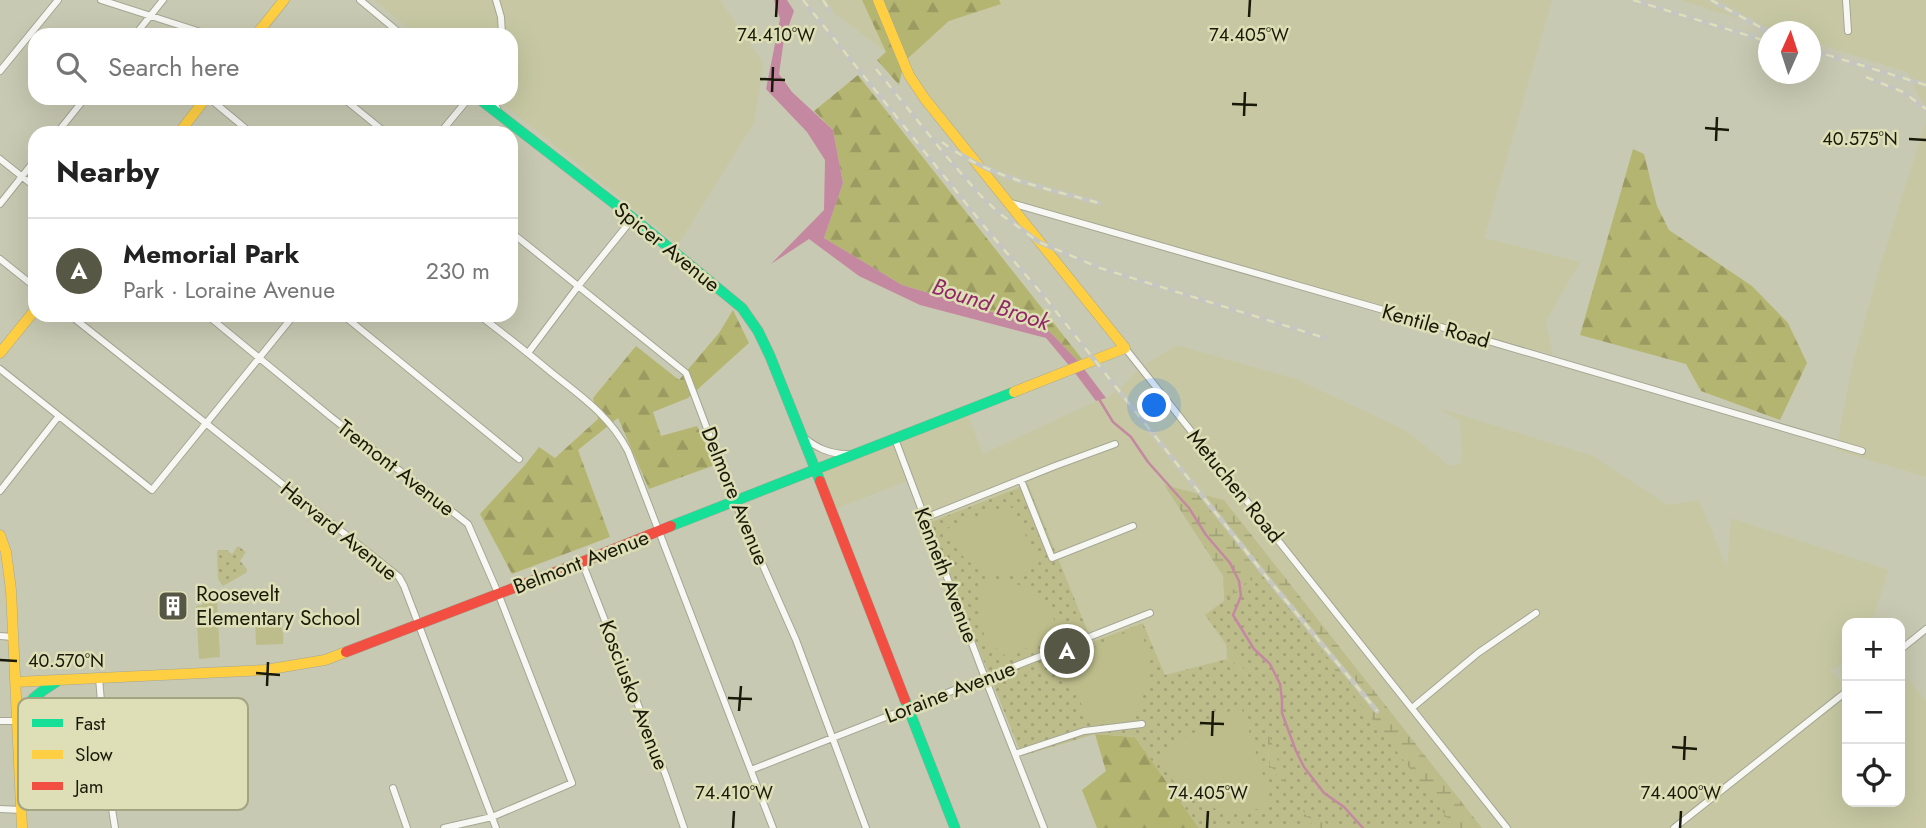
<!DOCTYPE html>
<meta charset="utf-8">
<style>
:root{--surface:#fff;--page:#f2f2f2;--text:#222;--muted:#767676;--line:#e0e0e0;--accent:#565745}
body{margin:0;font-family:Jost,sans-serif;background:var(--page);color:var(--text)}
.controls{position:absolute;right:21px;bottom:21px;display:grid;overflow:hidden;border-radius:14px;box-shadow:0 7px 28px #0002}
.controls button{width:63px;height:63px;display:grid;place-items:center;padding:0;border:0;border-bottom:2px solid var(--line);background:var(--surface);color:var(--text);font:35px sans-serif}
.compass{position:absolute;left:1758px;top:21px;width:63px;height:63px;border-radius:50%;background:var(--surface);box-shadow:0 7px 28px #0002;rotate:3deg}
.you{position:absolute;left:1155px;top:406px;width:24px;height:24px;margin:-18px;border:5px solid #fff;border-radius:50%;background:#1a73e8;box-shadow:0 0 0 10px #1a73e833}
.badge{display:grid;place-items:center;width:46px;height:46px;border-radius:50%;background:var(--accent);color:#fff;font-size:23px;font-weight:700}
.pin{position:absolute;translate:-50% -50%;border:4px solid #fff;box-shadow:0 2px 7px #0006}
.list{margin:0;padding:0;list-style:none}
h2{display:flex;justify-content:space-between;align-items:center;height:91px;margin:0;padding:0 28px;font-size:30px}
h2 small{font-size:23px;font-weight:400;color:var(--muted)}
.list li{display:grid;grid-template-columns:46px 1fr auto;gap:21px;align-items:center;box-sizing:border-box;height:105px;padding:0 28px;border-top:2px solid var(--line)}
.list b{display:block;font-size:26px;white-space:nowrap}
.list p{margin:0;font-size:23px;white-space:nowrap;color:var(--muted)}
.list em{font-size:23px;font-style:normal;color:var(--muted)}
.icon{flex:none;width:38px;height:38px;fill:none;stroke:currentColor;stroke-width:2;stroke-linecap:round;stroke-linejoin:round}
.map{position:relative;flex:none;width:1926px;height:828px;overflow:hidden}
.search{position:absolute;background:var(--surface);box-shadow:0 7px 28px #0002;left:28px;top:28px;width:490px;height:77px;display:flex;align-items:center;gap:18px;box-sizing:border-box;padding:0 24px;border-radius:21px;color:var(--muted);font-size:26px}
.panel{position:absolute;background:var(--surface);box-shadow:0 7px 28px #0002;left:28px;top:126px;width:490px;height:196px;border-radius:21px}
.map>svg:first-child{display:block}
</style>
<div class="map">
<svg width="1926" height="828" viewBox="0 0 1926 828">
<defs>
<pattern id="forest-firs" width="22" height="20" patternUnits="userSpaceOnUse" patternTransform="scale(1.75)"><rect width="22" height="20" fill="#b5b572"/><path d="M5 1l3.5 6h-7zM16 11l3.5 6h-7z" fill="#9b9b61"/></pattern>
<pattern id="wetland-marsh" width="20" height="14" patternUnits="userSpaceOnUse" patternTransform="scale(1.75)"><rect width="20" height="14" fill="#bdbd8c"/><path d="M1 5h8M5 5V1M11 12h8M15 12V8" fill="none" stroke="#a2a277"/></pattern>
<pattern id="park-dots" width="8" height="8" patternUnits="userSpaceOnUse" patternTransform="scale(1.75)"><rect width="8" height="8" fill="#bdbd8c"/><path d="M2 2h.1M6 6h.1" fill="none" stroke="#a2a277" stroke-width="1.8" stroke-linecap="round"/></pattern>
</defs>
<rect width="100%" height="100%" fill="#c8c9b2"/>
<path fill="#c7c8a3" d="M 374,0 L 720,0 L 764,64 L 754,123 L 678,245 L 496,98 L 511,98 L 511,35 L 417,35 Z
M 817,0 L 862,0 L 886,52 Z
M 999,0 L 1552,0 L 1484,238 L 1580,262 L 1546,321 L 1553,355 L 1016,206 L 904,62 L 950,21 L 1000,4 Z
M 1680,0 L 1926,0 L 1926,110 L 1907,72 L 1811,42 L 1811,32 L 1777,31 Z
M 1926,121 L 1926,477 L 1836,450 L 1852,366 L 1880,266 Z
M 1177,345 L 1296,379 L 1405,430 L 1450,466 L 1462,462 L 1460,421 L 1438,408 L 1593,456 L 1668,505 L 1699,500 L 1727,568 L 1731,518 L 1889,570 L 1871,623 L 1847,623 L 1847,662 L 1829,670 L 1847,687 L 1847,802 L 1900,802 L 1900,683 L 1907,678 L 1926,701 L 1926,828 L 1482,828 L 1224,500 L 1164,486 L 1223,576 L 1227,659 L 1165,675 L 1092,643 L 1028,484 L 928,523 L 910,480 L 832,510 L 818,473 L 968,415 L 983,454 L 1096,401 L 1106,398 L 1121,388 L 1141,367 Z"/>
<path fill="url(#forest-firs)" d="M 862,0 L 999,0 L 1001,4 L 949,21 L 904,62 L 899,85 L 877,60 L 886,52 Z
M 858,75 L 1082,359 L 1078,361 L 1046,328 L 902,285 L 824,238 L 843,183 L 833,130 L 814,111 Z
M 1633,149 L 1644,154 L 1657,206 L 1669,230 L 1752,286 L 1788,323 L 1807,363 L 1780,420 L 1701,391 L 1686,364 L 1580,335 Z
M 733,310 L 749,343 L 688,398 L 653,412 L 661,436 L 697,426 L 715,465 L 649,489 L 618,418 L 578,450 L 610,537 L 512,574 L 480,514 L 525,465 L 539,447 L 555,458 L 598,419 L 593,398 L 636,346 L 679,380 L 719,333 Z
M 1095,734 L 1135,737 L 1199,828 L 1097,828 L 1082,790 L 1106,771 Z"/>
<path fill="url(#wetland-marsh)" d="M 1164,485 L 1224,500 L 1482,828 L 1315,828 L 1269,764 L 1264,687 L 1227,659 L 1223,576 Z"/>
<path fill="url(#park-dots)" fill-rule="evenodd" d="M 1028,484 L 1092,642 L 1143,623 L 1165,675 L 1227,659 L 1248,675 L 1205,615 L 1261,573 L 1455,828 L 1332,828 L 1294,798 L 1315,828 L 1199,828 L 1135,737 L 1095,734 L 1022,756 L 928,523 ZM 1267,731 L 1268,731 L 1287,788 L 1269,764 Z
M 238,546 L 246,552 L 240,561 L 247,569 L 246,573 L 223,586 L 218,579 L 217,553 L 218,550 L 227,550 L 232,554 Z"/>
<path fill="#bdbd8c" d="M 1005,506 L 1013,508 L 1039,564 C 1012,580 975,576 957,549 C 952,543 949,536 946,529 Z
M 991,581 C 1028,580 1049,599 1059,633 L 1056,638 L 1005,656 L 1001,651 L 985,641 L 979,607 L 982,584 Z
M 217,601 L 220,657 L 199,659 L 196,606 L 202,605 L 203,602 Z
M 262,616 C 279,618 285,627 283,644 L 256,645 L 255,619 Z
M 1138,627 C 1156,656 1152,716 1112,723 C 1104,725 1097,725 1090,721 L 1065,672 L 1069,659 Z
M 1235,708 L 1242,709 L 1272,804 C 1240,818 1197,812 1175,783 C 1168,774 1165,763 1162,752 Z"/>
<path fill="#c588a1" d="M 774,0 L 787,0 L 794,11 L 784,39 L 779,74 L 792,92 L 833,130 L 843,183 L 824,238 L 902,285 L 1046,328 L 1078,361 L 1106,398 L 1096,401 L 1072,369 L 1046,338 L 920,305 L 859,276 L 809,239 L 771,264 L 824,210 L 825,160 L 807,132 L 766,89 L 780,19 Z"/>
<g fill="none" stroke-linecap="round" stroke-linejoin="round">
<path stroke="#c588a1" stroke-width="2.5" d="M 1099,399 L 1113,422 L 1131,437 L 1148,462 L 1189,508 L 1206,535 L 1230,563 L 1239,581 L 1241,596 L 1233,615 L 1254,649 L 1270,664 L 1280,684 L 1282,700 L 1282,713 L 1296,751 L 1304,767 L 1324,793 L 1344,807 L 1363,828"/>
<g stroke="#a5a694" stroke-width="8">
<path id="street" d="M 101,0 L 210,35
M 360,0 L 402,35
M 496,0 L 501,17 L 502,35
M 1846,0 L 1848,31
M 135,35 L 163,0
M 0,71 L 58,0
M 209,98 L 251,133
M 343,98 L 386,133
M 493,98 L 498,111
M 57,133 L 85,98
M 440,133 L 469,98
M 0,159 L 35,187
M 1011,203 L 1380,309 L 1862,451
M 0,204 L 35,160
M 511,232 L 686,373 L 734,500 L 796,640 L 866,828
M 0,259 L 35,287
M 70,315 L 399,577 L 404,586 L 496,828
M 207,315 L 331,417 L 468,524 L 498,593 L 572,783 L 492,817 L 444,828
M 343,315 L 519,459
M 479,315 C 504,334 528,353 552,373 C 582,397 610,416 628,451 L 773,828
M 1125,348 L 1507,828
M 528,353 L 579,285 L 633,218
M 0,369 L 152,490 L 294,315
M 803,437 C 817,448 829,454 847,454
M 895,439 L 985,678 L 1044,828
M 1021,480 L 1052,558 L 1133,526
M 0,491 L 58,417
M 925,518 L 1055,466 L 1115,444
M 582,562 L 666,776 L 684,828
M 0,636 L 13,637
M 1900,650 L 1926,629
M 99,678 L 108,783 L 115,828
M 1412,708 L 1478,653 L 1536,613
M 0,721 L 17,721
M 1015,754 L 1084,731 L 1142,724
M 751,770 L 1150,613
M 393,788 L 407,828
M 0,809 L 22,810
M 1674,828 L 1847,691"/>
</g>
<g stroke="#a5a694" stroke-width="11">
<path id="fast" d="M 478,98 L 633,218 L 742,308 L 758,331 L 770,356 L 820,481
M 671,526 L 1014,392
M 905,700 L 955,828
M 19,720 C 30,698 36,695 56,682"/>
</g>
<g stroke="#a5a694" stroke-width="11">
<path id="slow" d="M 878,0 L 909,75 L 925,99 L 1125,348 L 1014,392
M 256,35 L 284,0
M 179,133 L 206,98
M 0,353 L 35,310
M 0,535 L 6,552 L 11,590 L 22,828
M 16,682 L 265,670 L 325,660 L 346,652"/>
</g>
<g stroke="#a5a694" stroke-width="11">
<path id="jam" d="M 820,481 L 905,700
M 346,652 L 582,562 L 671,526"/>
</g>
<use href="#street" stroke="#f7f7f3" stroke-width="6"/>
<use href="#fast" stroke="#16e098" stroke-width="10"/>
<use href="#slow" stroke="#ffcf43" stroke-width="10"/>
<use href="#jam" stroke="#f24e42" stroke-width="10"/>
<g stroke="#c6c6c0" stroke-width="5">
<path id="rail" d="M 803,0 L 988,231 L 1043,295 L 1269,580 L 1377,711
M 823,0 L 830,11
M 1633,0 L 1769,42
M 1711,0 L 1769,32
M 1811,50 L 1926,85
M 876,69 L 946,156 L 981,196 L 999,213 L 1039,242 L 1100,268 L 1325,338
M 1866,77 L 1903,92 L 1926,109
M 942,142 C 987,177 1045,188 1099,203"/>
</g>
<use href="#rail" stroke="#dedfb6" stroke-width="2.5" stroke-dasharray="8" stroke-linecap="butt"/>
</g>
<path fill="none" stroke="#19190a" stroke-width="2.5" d="M 776,17 L 777,0M 1249,17 L 1250,0M 760,79 L 785,80M 772,92 L 773,67M 1232,104 L 1257,105M 1244,116 L 1245,92M 1705,128 L 1729,130M 1909,139 L 1926,140M 1716,141 L 1717,117M 0,660 L 17,661M 256,673 L 280,675M 267,686 L 268,662M 728,698 L 752,699M 739,711 L 741,686M 1200,723 L 1224,724M 1212,736 L 1213,711M 1672,747 L 1697,749M 1684,760 L 1685,736M 733,828 L 734,811M 1207,828 L 1208,811M 1680,828 L 1681,811"/>
<defs>
<g id="building-square" transform="scale(1.575)"><rect x="-9" y="-9" width="18" height="18" rx="4" fill="#565745" stroke="#dedfb6"/><path d="M-4-6H4V6H1V3H-1V6H-4ZM-2.5-4.3h1.7v1.8h-1.7ZM.8-4.3h1.7v1.8H.8ZM-2.5-1h1.7V.8h-1.7ZM.8-1h1.7V.8H.8Z" fill="#fff"/></g>
</defs>
<g fill-rule="evenodd">
<use href="#building-square" x="173" y="606"/>
</g>
<g text-anchor="middle" dominant-baseline="central" stroke-width="5" stroke-linejoin="round" paint-order="stroke">
<g font-size="21" fill="#19190a" stroke="#dedfb6">
<text transform="translate(667 247) rotate(39)">Spicer Avenue</text>
<text transform="translate(1436 326) rotate(16)">Kentile Road</text>
<text transform="translate(396 468) rotate(38)">Tremont Avenue</text>
<text transform="translate(1235 486) rotate(51)">Metuchen Road</text>
<text transform="translate(735 496) rotate(68)">Delmore Avenue</text>
<text transform="translate(339 531) rotate(39)">Harvard Avenue</text>
<text transform="translate(581 562) rotate(-21)">Belmont Avenue</text>
<text transform="translate(946 575) rotate(69)">Kenneth Avenue</text>
<text transform="translate(950 692) rotate(-21)">Loraine Avenue</text>
<text transform="translate(634 695) rotate(69)">Kosciusko Avenue</text>
</g>
<g font-size="21" fill="#19190a" stroke="#dedfb6" text-anchor="start">
<text x="196" y="594">Roosevelt<tspan x="196" dy="24">Elementary School</tspan></text>
</g>
<g font-size="23" font-style="italic" fill="#912766" stroke="#dedfb6">
<text transform="translate(991 304) rotate(18)">Bound Brook</text>
</g>
</g>
<rect x="18" y="698" width="230" height="112" rx="10" fill="#dedfb6" stroke="#a3a482" stroke-width="2"/>
<rect x="32" y="719" width="31" height="8" fill="#16e098"/>
<rect x="32" y="750" width="31" height="9" fill="#ffcf43"/>
<rect x="32" y="782" width="31" height="8" fill="#f24e42"/>
<g font-size="19" fill="#19190a">
<text x="75" y="730">Fast</text>
<text x="75" y="761">Slow</text>
<text x="75" y="793">Jam</text>
</g>
<g font-size="18" text-anchor="middle" fill="#19190a" stroke="#dedfb6" stroke-width="5" stroke-linejoin="round" paint-order="stroke">
<text x="776" y="41">74.410°W</text>
<text x="1249" y="41">74.405°W</text>
<text x="1860" y="145">40.575°N</text>
<text x="66" y="667">40.570°N</text>
<text x="734" y="799">74.410°W</text>
<text x="1208" y="799">74.405°W</text>
<text x="1681" y="799">74.400°W</text>
</g>
</svg>
<div class="controls">
<button>+</button>
<button>−</button>
<button><svg class="icon" aria-label="locate" viewBox="0 0 24 24"><circle cx="12" cy="12" r="6"/><path d="M12 2v4M12 18v4M2 12h4M18 12h4"/></svg></button>
</div>
<svg class="compass" viewBox="-18 -18 36 36"><path d="M0-13l5 13h-10z" fill="#e53935"/><path d="M0 13l5-13h-10z" fill="#767676"/></svg>
<div class="you"></div>
<div class="pin badge" style="left:1067px;top:651px">A</div>
<div class="search"><svg class="icon" aria-label="search" viewBox="0 0 24 24"><circle cx="10" cy="10" r="6"/><path d="M15 15l6 6"/></svg>Search here</div>
<section class="panel">
<h2>Nearby<small></small></h2>
<ul class="list">
<li><span class="badge">A</span><div><b>Memorial Park</b><p>Park · Loraine Avenue</p></div><em>230 m</em></li>
</ul>
</section>
</div>
